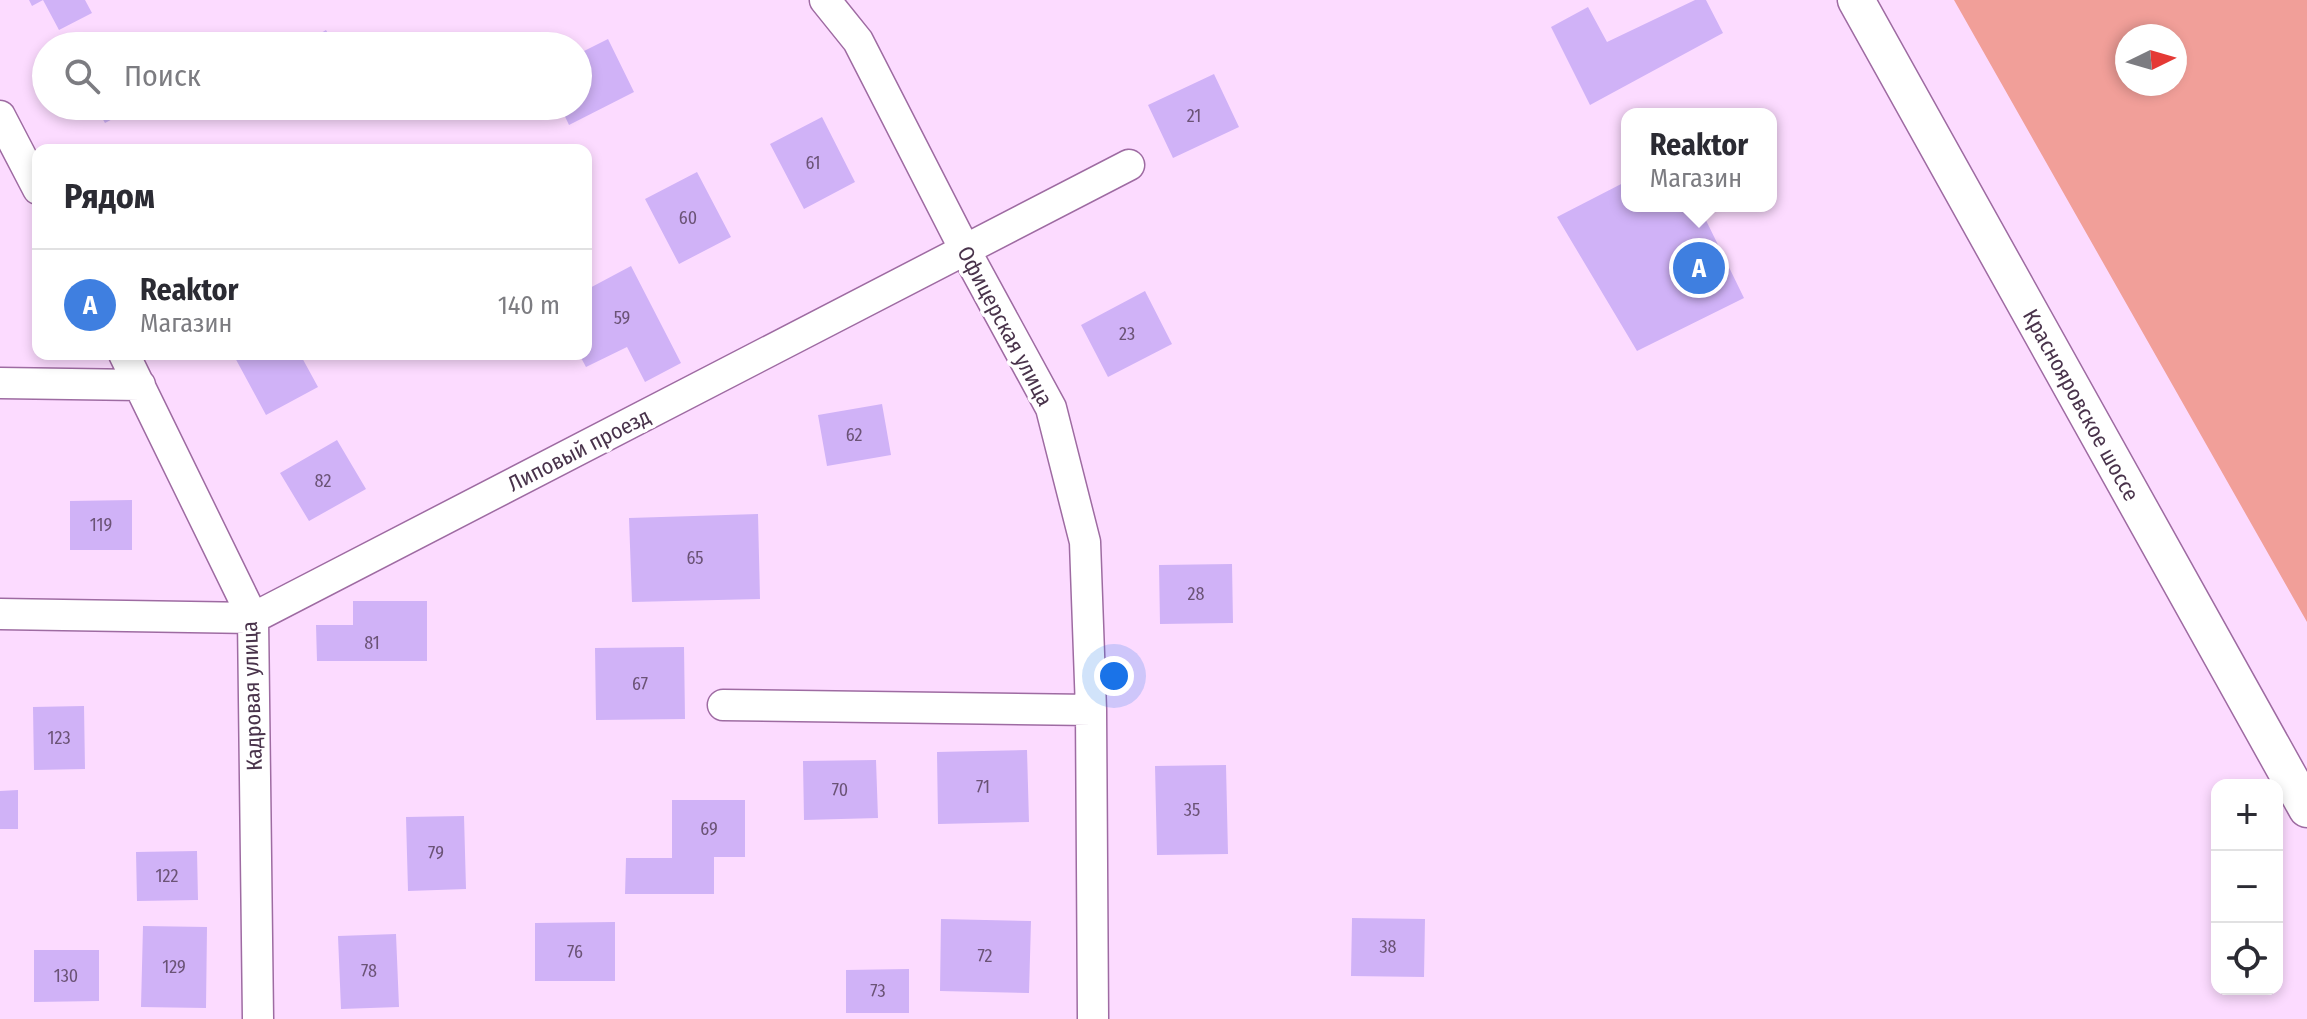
<!DOCTYPE html>
<html lang="ru">
<meta charset="utf-8">
<style>
:root{--surface:#fff;--page:#f7f7f7;--text:#2b2b33;--muted:#7c7c81;--line:#e1e1e2;--accent:#0f6d19}
body{margin:0;font-family:"Fira Sans Condensed",sans-serif;background:var(--page);color:var(--text)}
.controls{position:absolute;right:24px;bottom:24px;display:grid;overflow:hidden;border-radius:16px;box-shadow:0 4px 12px #0003}
.controls button{width:72px;height:72px;display:grid;place-items:center;padding:0;border:0;border-bottom:2px solid var(--line);background:var(--surface);color:var(--text);font:40px sans-serif}
.compass{position:absolute;left:2115px;top:24px;width:72px;height:72px;border-radius:50%;background:var(--surface);box-shadow:0 4px 12px #0003;rotate:85deg}
.you{position:absolute;left:1114px;top:676px;width:28px;height:28px;margin:-20px;border:6px solid #fff;border-radius:50%;background:#1a73e8;box-shadow:0 0 0 12px #1a73e833}
.badge{display:grid;place-items:center;width:52px;height:52px;border-radius:50%;background:var(--accent);color:#fff;font-size:26px;font-weight:700}
.pin{position:absolute;translate:-50% -50%;border:4px solid #fff;box-shadow:0 2px 8px #0006}
.popup{position:absolute;left:1621px;top:108px;width:156px;height:104px;box-sizing:border-box;display:grid;place-content:center;border-radius:16px;background:var(--surface);filter:drop-shadow(0 2px 6px #0005);font-size:26px;white-space:nowrap;color:var(--muted)}
.popup b{font-size:30px;color:var(--text)}
.popup::after{content:'';position:absolute;left:50%;top:100%;margin-left:-16px;border:16px solid transparent;border-top-color:var(--surface)}
.list{margin:0;padding:0;list-style:none}
h2{display:flex;justify-content:space-between;align-items:center;height:104px;margin:0;padding:0 32px;font-size:34px}
h2 small{font-size:26px;font-weight:400;color:var(--muted)}
.list li{display:grid;grid-template-columns:52px 1fr auto;gap:24px;align-items:center;box-sizing:border-box;height:112px;padding:0 32px;border-top:2px solid var(--line)}
.list b{display:block;font-size:30px;white-space:nowrap}
.list p{margin:0;font-size:26px;white-space:nowrap;color:var(--muted)}
.list em{font-size:26px;font-style:normal;color:var(--muted)}
.icon{flex:none;width:44px;height:44px;fill:none;stroke:currentColor;stroke-width:2;stroke-linecap:round;stroke-linejoin:round}
.map{position:relative;flex:none;width:2307px;height:1019px;overflow:hidden}
.search{position:absolute;background:var(--surface);box-shadow:0 4px 12px #0003;left:32px;top:32px;width:560px;height:88px;display:flex;align-items:center;gap:20px;box-sizing:border-box;padding:0 28px;border-radius:44px;color:var(--muted);font-size:30px}
.panel{position:absolute;background:var(--surface);box-shadow:0 4px 12px #0003;left:32px;top:144px;width:560px;height:216px;border-radius:16px}
.map>svg:first-child{display:block}
</style>
<div class="map">
<svg width="2307" height="1019" viewBox="0 0 2307 1019">
<rect width="100%" height="100%" fill="#fcdbff"/>
<path fill="#f19f99" fill-rule="evenodd" d="M 1954,0 L 2307,0 L 2307,622 ZM 2127,36 L 2175,36 L 2175,84 L 2127,84 Z"/>
<path fill="#d0b2f7" d="M 29,0 L 85,0 L 92,13 L 59,30 L 43,0 L 32,6 Z
M 1695,0 L 1706,0 L 1723,33 L 1590,105 L 1551,27 L 1588,7 L 1607,42 Z
M 326,30 L 335,46 L 299,46 Z
M 608,39 L 634,92 L 569,125 L 560,106 L 578,106 L 578,54 Z
M 1214,74 L 1239,127 L 1173,158 L 1148,105 Z
M 95,106 L 137,106 L 105,123 Z
M 822,117 L 855,182 L 804,209 L 770,144 Z
M 697,172 L 731,237 L 679,264 L 645,199 Z
M 1627,181 L 1627,206 L 1699,206 L 1744,298 L 1637,351 L 1557,217 Z
M 631,266 L 681,363 L 645,382 L 627,347 L 586,367 L 579,354 L 586,354 L 586,290 Z
M 1145,291 L 1172,344 L 1108,377 L 1081,325 Z
M 233,354 L 300,354 L 318,387 L 266,415 Z
M 882,404 L 891,455 L 827,466 L 818,415 Z
M 337,440 L 366,489 L 309,521 L 280,473 Z
M 132,500 L 132,550 L 70,550 L 70,501 Z
M 758,514 L 760,599 L 632,602 L 629,518 Z
M 1232,564 L 1233,623 L 1160,624 L 1159,565 Z
M 353,601 L 427,601 L 427,661 L 317,661 L 316,625 L 353,625 Z
M 684,647 L 685,719 L 596,720 L 595,648 Z
M 84,706 L 85,769 L 34,770 L 33,707 Z
M 1027,750 L 1029,822 L 938,824 L 937,752 Z
M 876,760 L 878,818 L 804,820 L 803,761 Z
M 1226,765 L 1228,854 L 1157,855 L 1155,766 Z
M 18,790 L 18,829 L 0,829 L 0,791 Z
M 672,800 L 745,800 L 745,857 L 714,857 L 714,894 L 625,894 L 626,858 L 672,858 Z
M 464,816 L 466,889 L 408,891 L 406,817 Z
M 197,851 L 198,900 L 137,901 L 136,852 Z
M 1352,918 L 1425,919 L 1424,977 L 1351,976 Z
M 941,919 L 1031,921 L 1029,993 L 940,991 Z
M 615,922 L 615,981 L 535,981 L 535,923 Z
M 143,926 L 207,927 L 206,1008 L 141,1007 Z
M 396,934 L 399,1007 L 341,1009 L 338,936 Z
M 34,950 L 99,950 L 99,1001 L 34,1002 Z
M 909,969 L 909,1013 L 846,1013 L 846,970 Z"/>
<g fill="none" stroke-linecap="round" stroke-linejoin="round">
<g stroke="#9e6ba2" stroke-width="33">
<path id="minor" d="M 825,0 L 858,41 L 965,250 L 1051,408 L 1085,542 L 1091,710 L 1093,1019
M 0,116 L 38,189
M 124,354 L 253,618 L 258,1019
M 0,383 L 140,385
M 0,614 L 253,618 L 1129,165
M 723,705 L 1091,710"/>
</g>
<g stroke="#9e6ba2" stroke-width="39">
<path id="tertiary" d="M 1856,0 L 2307,809"/>
</g>
<use href="#minor" stroke="#fff" stroke-width="30"/>
<use href="#tertiary" stroke="#fff" stroke-width="36"/>
</g>
<g text-anchor="middle" dominant-baseline="central" stroke-width="7" stroke-linejoin="round" paint-order="stroke">
<g font-size="18" fill="#6b5376">
<text x="1194" y="116">21</text>
<text x="813" y="163">61</text>
<text x="688" y="218">60</text>
<text x="622" y="318">59</text>
<text x="1127" y="334">23</text>
<text x="854" y="435">62</text>
<text x="323" y="481">82</text>
<text x="101" y="525">119</text>
<text x="695" y="558">65</text>
<text x="1196" y="594">28</text>
<text x="372" y="643">81</text>
<text x="640" y="684">67</text>
<text x="59" y="738">123</text>
<text x="983" y="787">71</text>
<text x="840" y="790">70</text>
<text x="1192" y="810">35</text>
<text x="709" y="829">69</text>
<text x="436" y="853">79</text>
<text x="167" y="876">122</text>
<text x="1388" y="947">38</text>
<text x="575" y="952">76</text>
<text x="985" y="956">72</text>
<text x="174" y="967">129</text>
<text x="369" y="971">78</text>
<text x="66" y="976">130</text>
<text x="878" y="991">73</text>
</g>
<g font-size="22" fill="#49334b" stroke="#fff">
<text transform="translate(1005 326) rotate(62)">Офицерская улица</text>
<text transform="translate(2081 405) rotate(61)">Краснояровское шоссе</text>
<text transform="translate(579 450) rotate(-27)">Липовый проезд</text>
<text transform="translate(252 696) rotate(-92)">Кадровая улица</text>
</g>
</g>
</svg>
<div class="controls">
<button>+</button>
<button>−</button>
<button><svg class="icon" aria-label="locate" viewBox="0 0 24 24"><circle cx="12" cy="12" r="6"/><path d="M12 2v4M12 18v4M2 12h4M18 12h4"/></svg></button>
</div>
<svg class="compass" viewBox="-18 -18 36 36"><path d="M0-13l5 13h-10z" fill="#e53935"/><path d="M0 13l5-13h-10z" fill="#7c7c81"/></svg>
<div class="you"></div>
<div class="pin badge" style="left:1699px;top:268px;background:#3f7fe0">A</div>
<div class="popup"><b>Reaktor</b>Магазин</div>
<div class="search"><svg class="icon" aria-label="search" viewBox="0 0 24 24"><circle cx="10" cy="10" r="6"/><path d="M15 15l6 6"/></svg>Поиск</div>
<section class="panel">
<h2>Рядом<small></small></h2>
<ul class="list">
<li><span class="badge" style="background:#3f7fe0">A</span><div><b>Reaktor</b><p>Магазин</p></div><em>140 m</em></li>
</ul>
</section>
</div>
